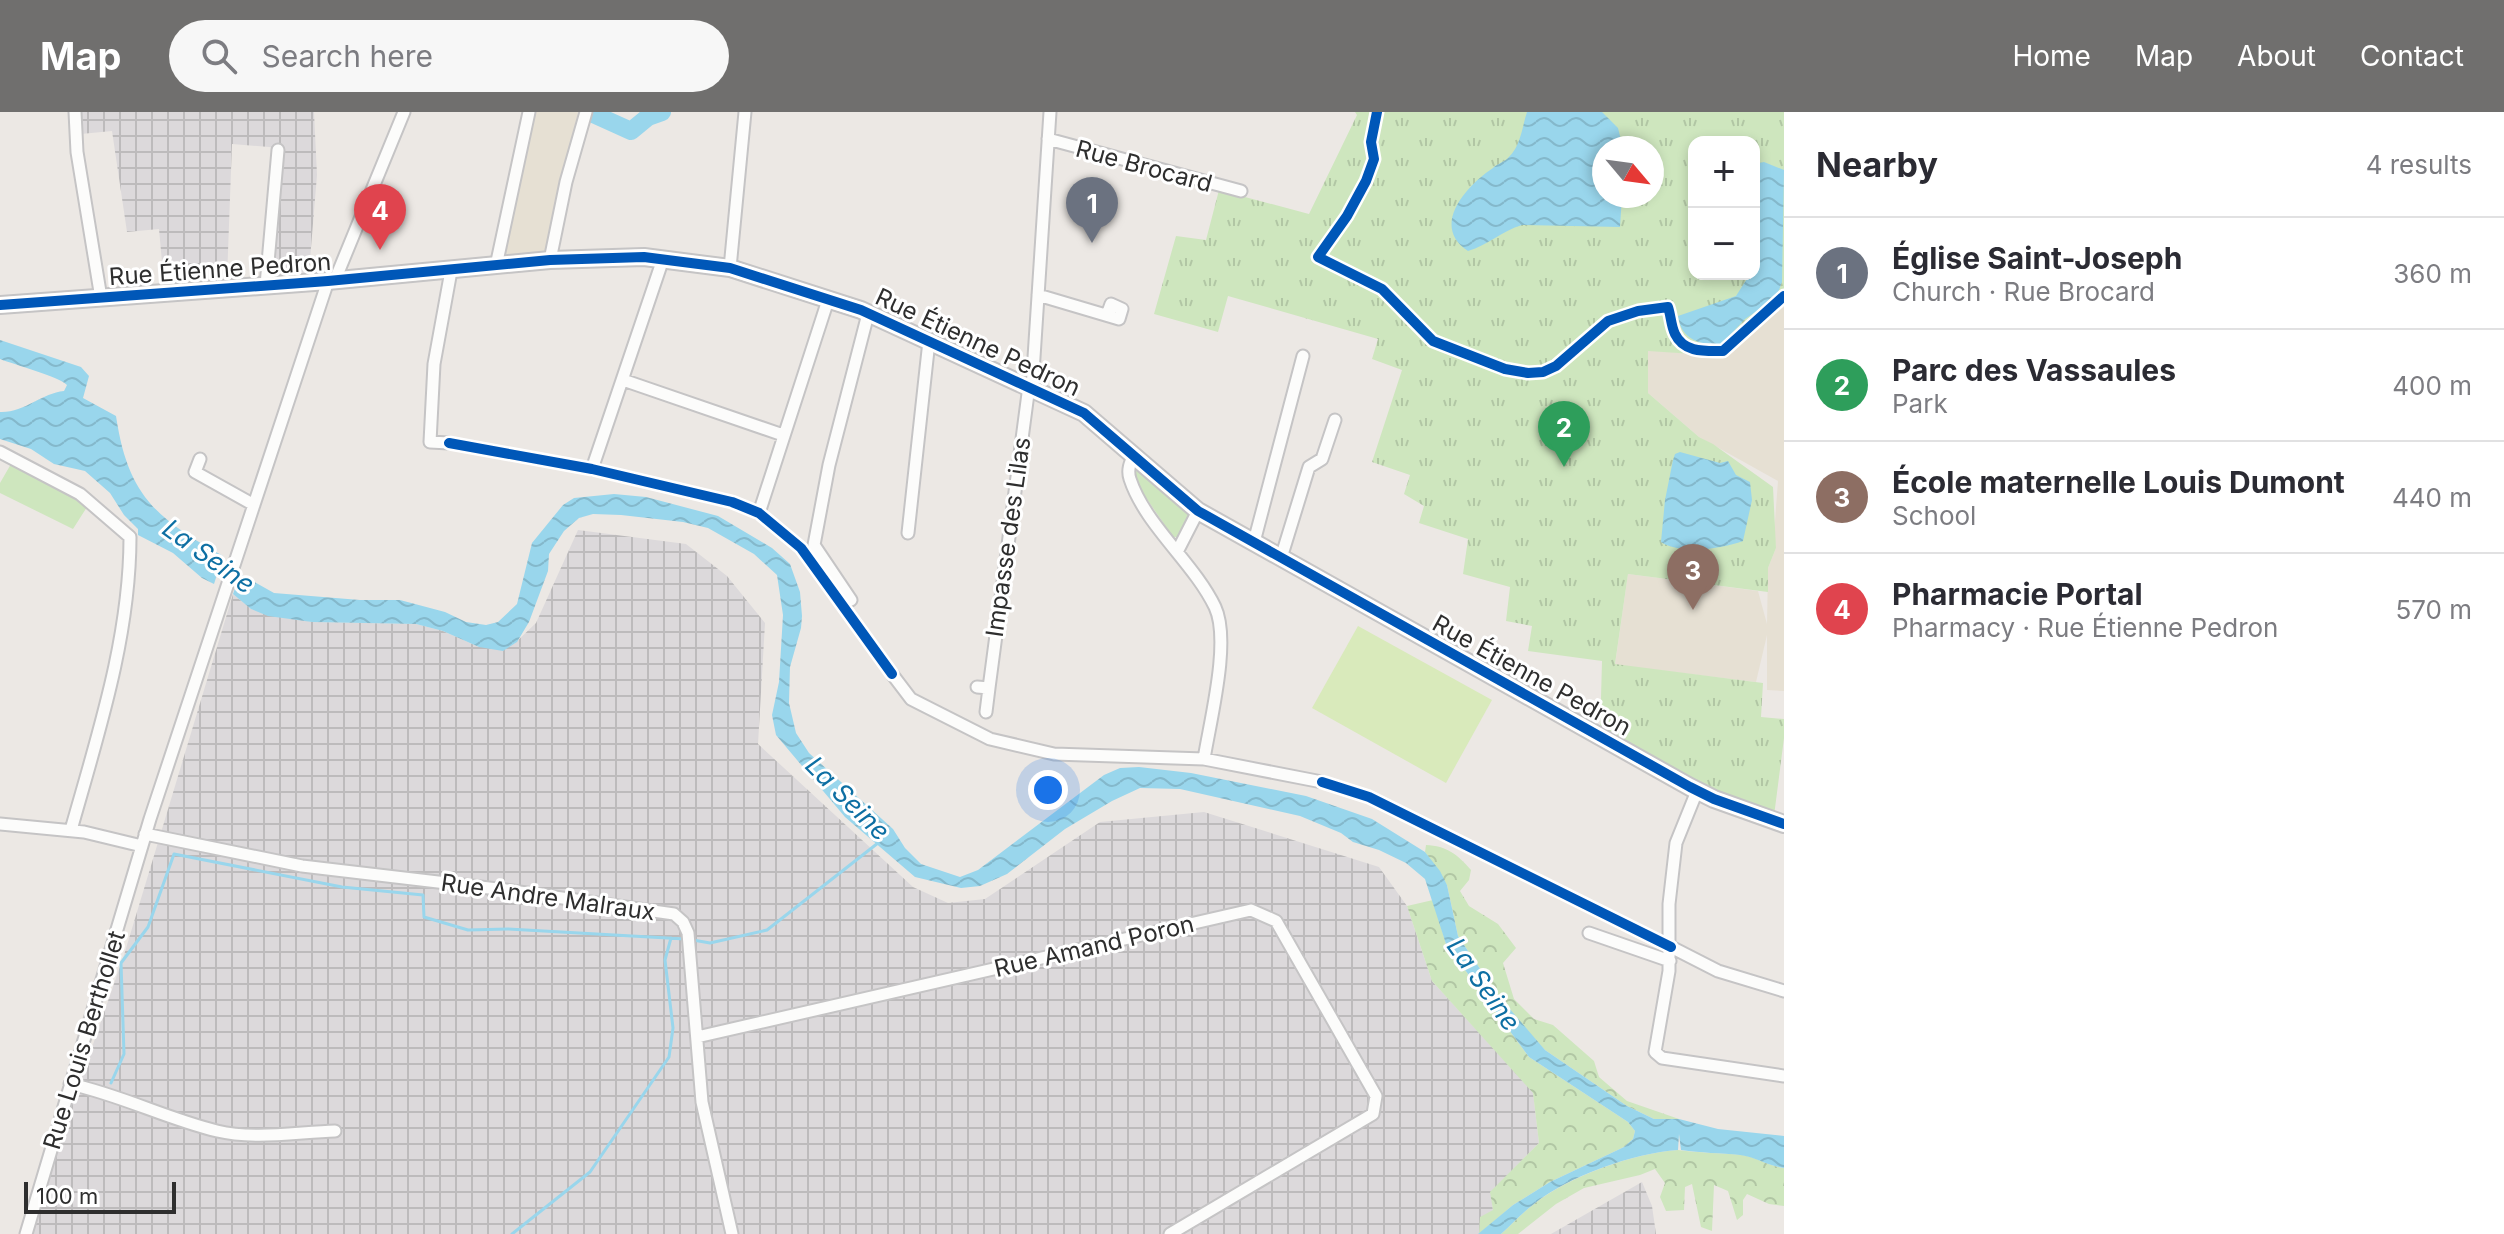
<!DOCTYPE html>
<meta charset="utf-8">
<style>
:root{--surface:#fff;--page:#f7f7f7;--text:#2b2b33;--muted:#7c7c81;--line:#e1e1e2;--accent:#706f6e}
body{margin:0;font-family:Inter,sans-serif;background:var(--page);color:var(--text)}
.controls{position:absolute;right:24px;top:24px;display:grid;overflow:hidden;border-radius:16px;box-shadow:0 4px 12px #0003}
.controls button{width:72px;height:72px;display:grid;place-items:center;padding:0;border:0;border-bottom:2px solid var(--line);background:var(--surface);color:var(--text);font:40px sans-serif}
.compass{position:absolute;left:1592px;top:24px;width:72px;height:72px;border-radius:50%;background:var(--surface);box-shadow:0 4px 12px #0003;rotate:119deg}
.scale{position:absolute;left:24px;bottom:20px;width:152px;box-sizing:border-box;padding-left:8px;border:4px solid #2e2e2e;border-top:0;font-size:22px;line-height:28px;white-space:nowrap;color:#2e2e2e;-webkit-text-stroke:6px #fff;paint-order:stroke}
.you{position:absolute;left:1048px;top:678px;width:28px;height:28px;margin:-20px;border:6px solid #fff;border-radius:50%;background:#1a73e8;box-shadow:0 0 0 12px #1a73e833}
.badge{display:grid;place-items:center;width:52px;height:52px;border-radius:50%;background:var(--accent);color:#fff;font-size:26px;font-weight:700}
.pin{position:absolute;translate:-50% -66px;filter:drop-shadow(0 2px 4px #0008)}
.pin::after{content:'';position:absolute;top:42px;width:28px;height:24px;background:inherit;clip-path:polygon(0 0,100% 0,50% 100%)}
.list{margin:0;padding:0;list-style:none}
h2{display:flex;justify-content:space-between;align-items:center;height:104px;margin:0;padding:0 32px;font-size:34px}
h2 small{font-size:26px;font-weight:400;color:var(--muted)}
.list li{display:grid;grid-template-columns:52px 1fr auto;gap:24px;align-items:center;box-sizing:border-box;height:112px;padding:0 32px;border-top:2px solid var(--line)}
.list b{display:block;font-size:30px;white-space:nowrap}
.list p{margin:0;font-size:26px;white-space:nowrap;color:var(--muted)}
.list em{font-size:26px;font-style:normal;color:var(--muted)}
.icon{flex:none;width:44px;height:44px;fill:none;stroke:currentColor;stroke-width:2;stroke-linecap:round;stroke-linejoin:round}
.map{position:relative;flex:none;width:1784px;height:1122px;overflow:hidden}
header{display:flex;align-items:center;gap:48px;box-sizing:border-box;height:112px;padding:0 40px;background:var(--accent);color:#fff}
header strong{font-size:38px}
nav{display:flex;gap:44px;margin-inline-start:auto;font-size:28px}
.search{width:560px;height:72px;background:var(--page);display:flex;align-items:center;gap:20px;box-sizing:border-box;padding:0 28px;border-radius:44px;color:var(--muted);font-size:30px}
main{display:flex}
aside{flex:1;background:var(--surface)}
.map>svg:first-child{display:block}
</style>
<header>
<strong>Map</strong>
<div class="search"><svg class="icon" aria-label="search" viewBox="0 0 24 24"><circle cx="10" cy="10" r="6"/><path d="M15 15l6 6"/></svg>Search here</div>
<nav><a>Home</a><a>Map</a><a>About</a><a>Contact</a></nav>
</header>
<main>
<div class="map">
<svg width="1784" height="1122" viewBox="0 0 1784 1122">
<defs>
<pattern id="industrial-grid" width="8" height="8" patternUnits="userSpaceOnUse" patternTransform="scale(2)"><rect width="8" height="8" fill="#dcd9db"/><path d="M0 4h8M4 0v8" fill="none" stroke="#bdbbbc"/></pattern>
<pattern id="forest-crowns" width="20" height="18" patternUnits="userSpaceOnUse" patternTransform="scale(2)"><rect width="20" height="18" fill="#cee6be"/><path d="M2 6a3 3 0 1 1 6 0M12 15a3 3 0 1 1 6 0" fill="none" stroke="#b1c6a4"/></pattern>
<pattern id="park-tufts" width="24" height="20" patternUnits="userSpaceOnUse" patternTransform="scale(2)"><rect width="24" height="20" fill="#cee6be"/><path d="M3 7l-1-3M5 7V3M7 7l1-3M15 17l-1-3M17 17v-4M19 17l1-3" fill="none" stroke="#b1c6a4"/></pattern>
<pattern id="water-waves" width="16" height="10" patternUnits="userSpaceOnUse" patternTransform="scale(2)"><rect width="16" height="10" fill="#99d6ec"/><path d="M0 5q4-4 8 0t8 0" fill="none" stroke="#84b8cb"/></pattern>
</defs>
<rect width="100%" height="100%" fill="#ece8e4"/>
<path fill="url(#industrial-grid)" d="M 81,0 L 314,0 L 317,63 L 309,160 L 274,163 L 281,36 L 232,32 L 227,167 L 164,172 L 159,117 L 127,120 L 112,19 L 81,22 Z
M 578,418 L 686,432 L 727,464 L 765,511 L 758,632 L 913,775 L 948,791 L 985,787 L 1100,710 L 1204,700 L 1379,755 L 1407,794 L 1432,869 L 1533,980 L 1539,1031 L 1491,1080 L 1493,1099 L 1479,1122 L 32,1122 L 71,996 L 124,843 L 233,482 L 251,497 L 312,510 L 416,512 L 443,519 L 479,535 L 514,532 L 536,511 Z
M 1642,1070 L 1652,1094 L 1656,1122 L 1551,1122 Z"/>
<path fill="#e6e0d3" d="M 530,0 L 578,0 L 553,107 L 549,136 L 541,141 L 498,145 Z
M 1784,195 L 1784,579 L 1767,578 L 1767,523 L 1756,570 L 1615,553 L 1628,462 L 1758,479 L 1767,512 L 1768,456 L 1776,436 L 1774,422 L 1778,369 L 1699,325 L 1648,281 L 1648,238 L 1708,243 L 1748,221 Z"/>
<path fill="#cee6be" d="M 11,352 L 57,376 L 87,395 L 73,417 L 0,381 L 0,371 Z
M 1133,352 L 1187,395 L 1189,406 L 1181,425 L 1173,425 L 1131,364 Z"/>
<path fill="url(#forest-crowns)" d="M 1426,733 C 1447,734 1457,742 1471,758 L 1469,768 L 1460,779 L 1469,794 L 1498,812 L 1516,836 L 1503,851 L 1514,887 L 1534,907 L 1553,913 L 1594,949 L 1599,965 L 1627,989 L 1679,1007 L 1654,1007 L 1627,994 L 1545,938 L 1530,922 L 1497,882 L 1458,824 L 1447,773 L 1425,740 Z
M 1433,788 L 1446,832 L 1529,945 L 1628,1010 L 1635,1019 L 1633,1027 L 1624,1035 L 1550,1070 L 1513,1093 L 1479,1122 L 1480,1105 L 1493,1098 L 1490,1080 L 1539,1031 L 1533,981 L 1432,869 L 1407,794 Z
M 1678,1038 C 1699,1041 1721,1041 1742,1043 C 1757,1045 1768,1054 1784,1056 L 1784,1094 L 1769,1092 L 1747,1082 L 1743,1088 L 1743,1103 L 1737,1108 L 1728,1079 L 1714,1073 L 1712,1119 L 1701,1115 L 1692,1072 L 1685,1075 L 1684,1098 L 1666,1099 L 1660,1085 L 1665,1071 L 1655,1057 L 1640,1063 L 1584,1076 L 1556,1092 L 1518,1122 L 1501,1122 C 1512,1112 1522,1101 1534,1092 C 1569,1064 1634,1041 1678,1038 Z"/>
<path fill="url(#park-tufts)" fill-rule="evenodd" d="M 1355,0 L 1784,0 L 1784,192 L 1708,243 L 1648,239 L 1648,281 L 1699,325 L 1713,332 L 1773,375 L 1776,436 L 1768,456 L 1768,480 L 1628,462 L 1615,552 L 1763,571 L 1761,605 L 1784,607 L 1784,626 L 1774,704 L 1686,672 L 1600,622 L 1602,549 L 1528,539 L 1532,514 L 1506,509 L 1510,475 L 1463,462 L 1468,427 L 1419,411 L 1424,394 L 1404,382 L 1410,363 L 1372,350 L 1402,258 L 1372,247 L 1378,227 L 1228,184 L 1218,220 L 1154,202 L 1176,124 L 1206,128 L 1219,78 L 1309,102 L 1357,3 ZM 1694,30 L 1754,30 L 1754,162 L 1694,162 ZM 1604,36 L 1652,36 L 1652,84 L 1604,84 Z"/>
<path fill="#d9eabb" d="M 1358,514 L 1492,588 L 1446,671 L 1312,596 Z"/>
<path fill="url(#water-waves)" d="M 1527,0 L 1602,0 L 1618,16 L 1623,36 L 1604,36 L 1604,84 L 1622,84 L 1620,115 L 1522,113 C 1502,119 1488,133 1468,139 C 1430,114 1466,74 1493,56 C 1497,52 1504,50 1508,46 C 1521,34 1522,15 1527,0 Z
M 1764,50 L 1784,58 L 1782,170 L 1776,186 L 1745,207 L 1720,234 C 1700,232 1681,228 1678,204 L 1736,184 L 1750,162 L 1754,162 L 1754,52 Z
M 0,228 L 81,255 L 89,264 L 83,286 L 116,304 C 128,384 156,406 223,444 L 214,472 L 202,466 L 173,441 L 138,423 L 138,417 L 124,403 L 110,381 L 85,359 L 54,352 L 31,337 L 0,327 L 0,300 C 24,301 42,281 64,279 L 67,273 C 58,264 15,253 0,247 Z
M 1680,340 L 1720,351 L 1728,349 L 1736,363 L 1750,370 L 1752,388 L 1743,429 C 1721,437 1681,443 1661,430 L 1665,388 L 1673,348 L 1675,342 Z
M 614,382 L 646,385 L 718,404 L 772,436 L 790,452 L 800,480 L 802,504 L 801,516 L 790,555 L 789,591 L 796,621 L 809,641 L 893,717 L 905,736 L 921,752 L 960,765 L 978,758 L 1104,663 L 1120,656 L 1139,655 L 1191,661 L 1306,684 L 1372,707 L 1425,740 L 1440,759 L 1447,773 L 1458,824 L 1497,882 L 1545,938 L 1627,994 L 1654,1007 L 1679,1007 L 1718,1017 L 1784,1024 L 1784,1056 C 1768,1054 1756,1045 1740,1043 C 1720,1041 1701,1041 1681,1038 L 1679,1022 L 1678,1038 C 1634,1041 1568,1064 1534,1092 C 1522,1101 1512,1112 1501,1122 L 1478,1122 L 1513,1093 L 1550,1070 L 1624,1035 L 1633,1027 L 1635,1019 L 1628,1010 L 1529,945 L 1446,832 L 1425,767 L 1406,751 L 1379,738 L 1353,730 L 1341,721 L 1300,704 L 1180,677 L 1140,676 L 1112,689 L 1065,717 L 1007,762 L 980,774 L 961,776 L 915,765 L 845,705 L 776,623 L 772,603 L 779,570 L 783,503 L 777,463 L 754,442 L 708,416 L 683,410 L 621,403 L 593,402 L 579,406 L 564,419 L 549,442 L 548,459 L 529,510 L 517,530 L 503,539 L 479,535 L 443,519 L 416,512 L 312,510 L 268,504 L 251,497 L 233,482 L 240,462 L 274,481 L 360,488 L 400,488 L 445,500 L 466,510 L 486,513 L 498,510 L 517,492 L 532,431 L 563,393 L 574,386 Z"/>
<g fill="none" stroke-linecap="round" stroke-linejoin="round">
<path stroke="#99d6ec" stroke-width="3" d="M 693,828 L 710,831 L 767,818 L 878,731
M 111,971 L 124,942 L 121,851 L 148,815 L 174,742 L 342,775 L 423,783 L 424,805 L 468,818 L 508,817 L 685,827
M 512,1122 L 590,1060 L 669,945 L 673,916 L 665,848 L 671,826"/>
<path stroke="#99d6ec" stroke-width="18" d="M 589,0 L 631,19 L 648,5 L 662,0"/>
<g stroke="#c5c4c5" stroke-width="15">
<path id="street" d="M 75,0 L 77,40 L 101,186
M 1048,27 L 1241,79
M 550,148 L 566,70 L 586,0
M 496,154 L 529,0
M 730,156 L 745,0
M 335,168 L 404,0
M 266,173 L 278,38
M 1038,183 L 1119,207 L 1122,197 L 1111,192 L 1107,203
M 623,268 L 783,323
M 1032,276 L 1050,0
M 449,331 L 430,330 L 434,252 L 451,159
M 0,340 L 80,382 L 130,425 C 130,525 98,622 71,718
M 1134,343 C 1130,351 1127,358 1130,367 C 1145,413 1194,451 1215,495 C 1231,529 1210,609 1204,647
M 200,347 L 195,360 L 254,393
M 592,357 L 663,147
M 759,401 L 828,188
M 908,421 L 929,229
M 1254,430 L 1303,244
M 1177,440 L 1198,399
M 1281,446 L 1309,355 L 1322,347 L 1335,308
M 851,488 L 814,433 L 829,353 L 868,202
M 892,562 L 911,587 L 990,627 L 1054,642 L 1204,647 L 1322,670
M 977,575 L 989,576 L 1029,274
M 986,600 L 989,576
M 1697,679 L 1676,731 L 1669,792 L 1669,859 L 1655,940 L 1662,946 L 1784,964
M 0,712 L 84,720 L 142,734
M 145,722 L 302,754 L 506,778 L 674,802 L 683,810 L 688,821 L 702,990 L 732,1122
M 1589,821 L 1670,849
M 1671,835 L 1718,859 L 1784,879
M 697,925 L 1251,798 L 1276,809 L 1376,984 L 1373,1002 L 1170,1122
M 70,972 C 121,983 167,1007 217,1019 C 254,1028 298,1020 335,1019
M 26,1122 L 150,707 L 328,169"/>
</g>
<g stroke="#c5c4c5" stroke-width="20">
<path id="secondary" d="M 0,193 L 328,169 L 550,148 L 644,145 L 730,156 L 861,198 L 1084,301 L 1198,399 L 1690,675 L 1714,687 L 1784,712"/>
</g>
<use href="#street" stroke="#fcfcfb" stroke-width="11"/>
<use href="#secondary" stroke="#fcfcfb" stroke-width="16"/>
<g stroke="#fff" stroke-width="15">
<path id="cycleway" d="M 1377,0 L 1371,30 L 1374,47 L 1366,69 L 1347,104 L 1318,145 L 1382,177 L 1433,229 L 1505,257 L 1528,261 L 1543,260 L 1556,254 L 1608,209 L 1638,199 L 1668,195 C 1671,204 1671,214 1675,222 C 1684,241 1705,239 1723,239 L 1784,184
M 0,193 L 328,169 L 550,148 L 644,145 L 730,156 L 861,198 L 1084,301 L 1198,399 L 1690,675 L 1714,687 L 1784,712
M 449,331 L 592,357 L 732,390 L 759,401 L 801,436 L 892,562
M 1322,670 L 1369,685 L 1671,835"/>
</g>
<use href="#cycleway" stroke="#0057b8" stroke-width="10"/>
</g>
<g text-anchor="middle" dominant-baseline="central" stroke-width="6" stroke-linejoin="round" paint-order="stroke">
<g font-size="24" fill="#2e2e2e" stroke="#fff">
<text transform="translate(1144 54) rotate(15)">Rue Brocard</text>
<text transform="translate(220 157) rotate(-4)">Rue Étienne Pedron</text>
<text transform="translate(978 230) rotate(25)">Rue Étienne Pedron</text>
<text transform="translate(1008 425) rotate(-82)">Impasse des Lilas</text>
<text transform="translate(1532 563) rotate(29)">Rue Étienne Pedron</text>
<text transform="translate(548 785) rotate(8)">Rue Andre Malraux</text>
<text transform="translate(1094 834) rotate(-13)">Rue Amand Poron</text>
<text transform="translate(84 928) rotate(-73)">Rue Louis Berthollet</text>
</g>
<g font-size="26" font-style="italic" fill="#0d6fa3" stroke="#fff">
<text transform="translate(209 444) rotate(36)">La Seine</text>
<text transform="translate(848 686) rotate(45)">La Seine</text>
<text transform="translate(1484 872) rotate(55)">La Seine</text>
</g>
</g>
</svg>
<div class="controls">
<button>+</button>
<button>−</button>
</div>
<svg class="compass" viewBox="-18 -18 36 36"><path d="M0-13l5 13h-10z" fill="#e53935"/><path d="M0 13l5-13h-10z" fill="#7c7c81"/></svg>
<div class="scale">100 m</div>
<div class="you"></div>
<div class="pin badge" style="left:1092px;top:131px;background:#6b7280">1</div>
<div class="pin badge" style="left:1564px;top:355px;background:#2e9e5b">2</div>
<div class="pin badge" style="left:1693px;top:498px;background:#8d6e63">3</div>
<div class="pin badge" style="left:380px;top:138px;background:#e0444e">4</div>
</div>
<aside>
<h2>Nearby<small>4 results</small></h2>
<ul class="list">
<li><span class="badge" style="background:#6b7280">1</span><div><b>Église Saint-Joseph</b><p>Church · Rue Brocard</p></div><em>360 m</em></li>
<li><span class="badge" style="background:#2e9e5b">2</span><div><b>Parc des Vassaules</b><p>Park</p></div><em>400 m</em></li>
<li><span class="badge" style="background:#8d6e63">3</span><div><b>École maternelle Louis Dumont</b><p>School</p></div><em>440 m</em></li>
<li><span class="badge" style="background:#e0444e">4</span><div><b>Pharmacie Portal</b><p>Pharmacy · Rue Étienne Pedron</p></div><em>570 m</em></li>
</ul>
</aside>
</main>
